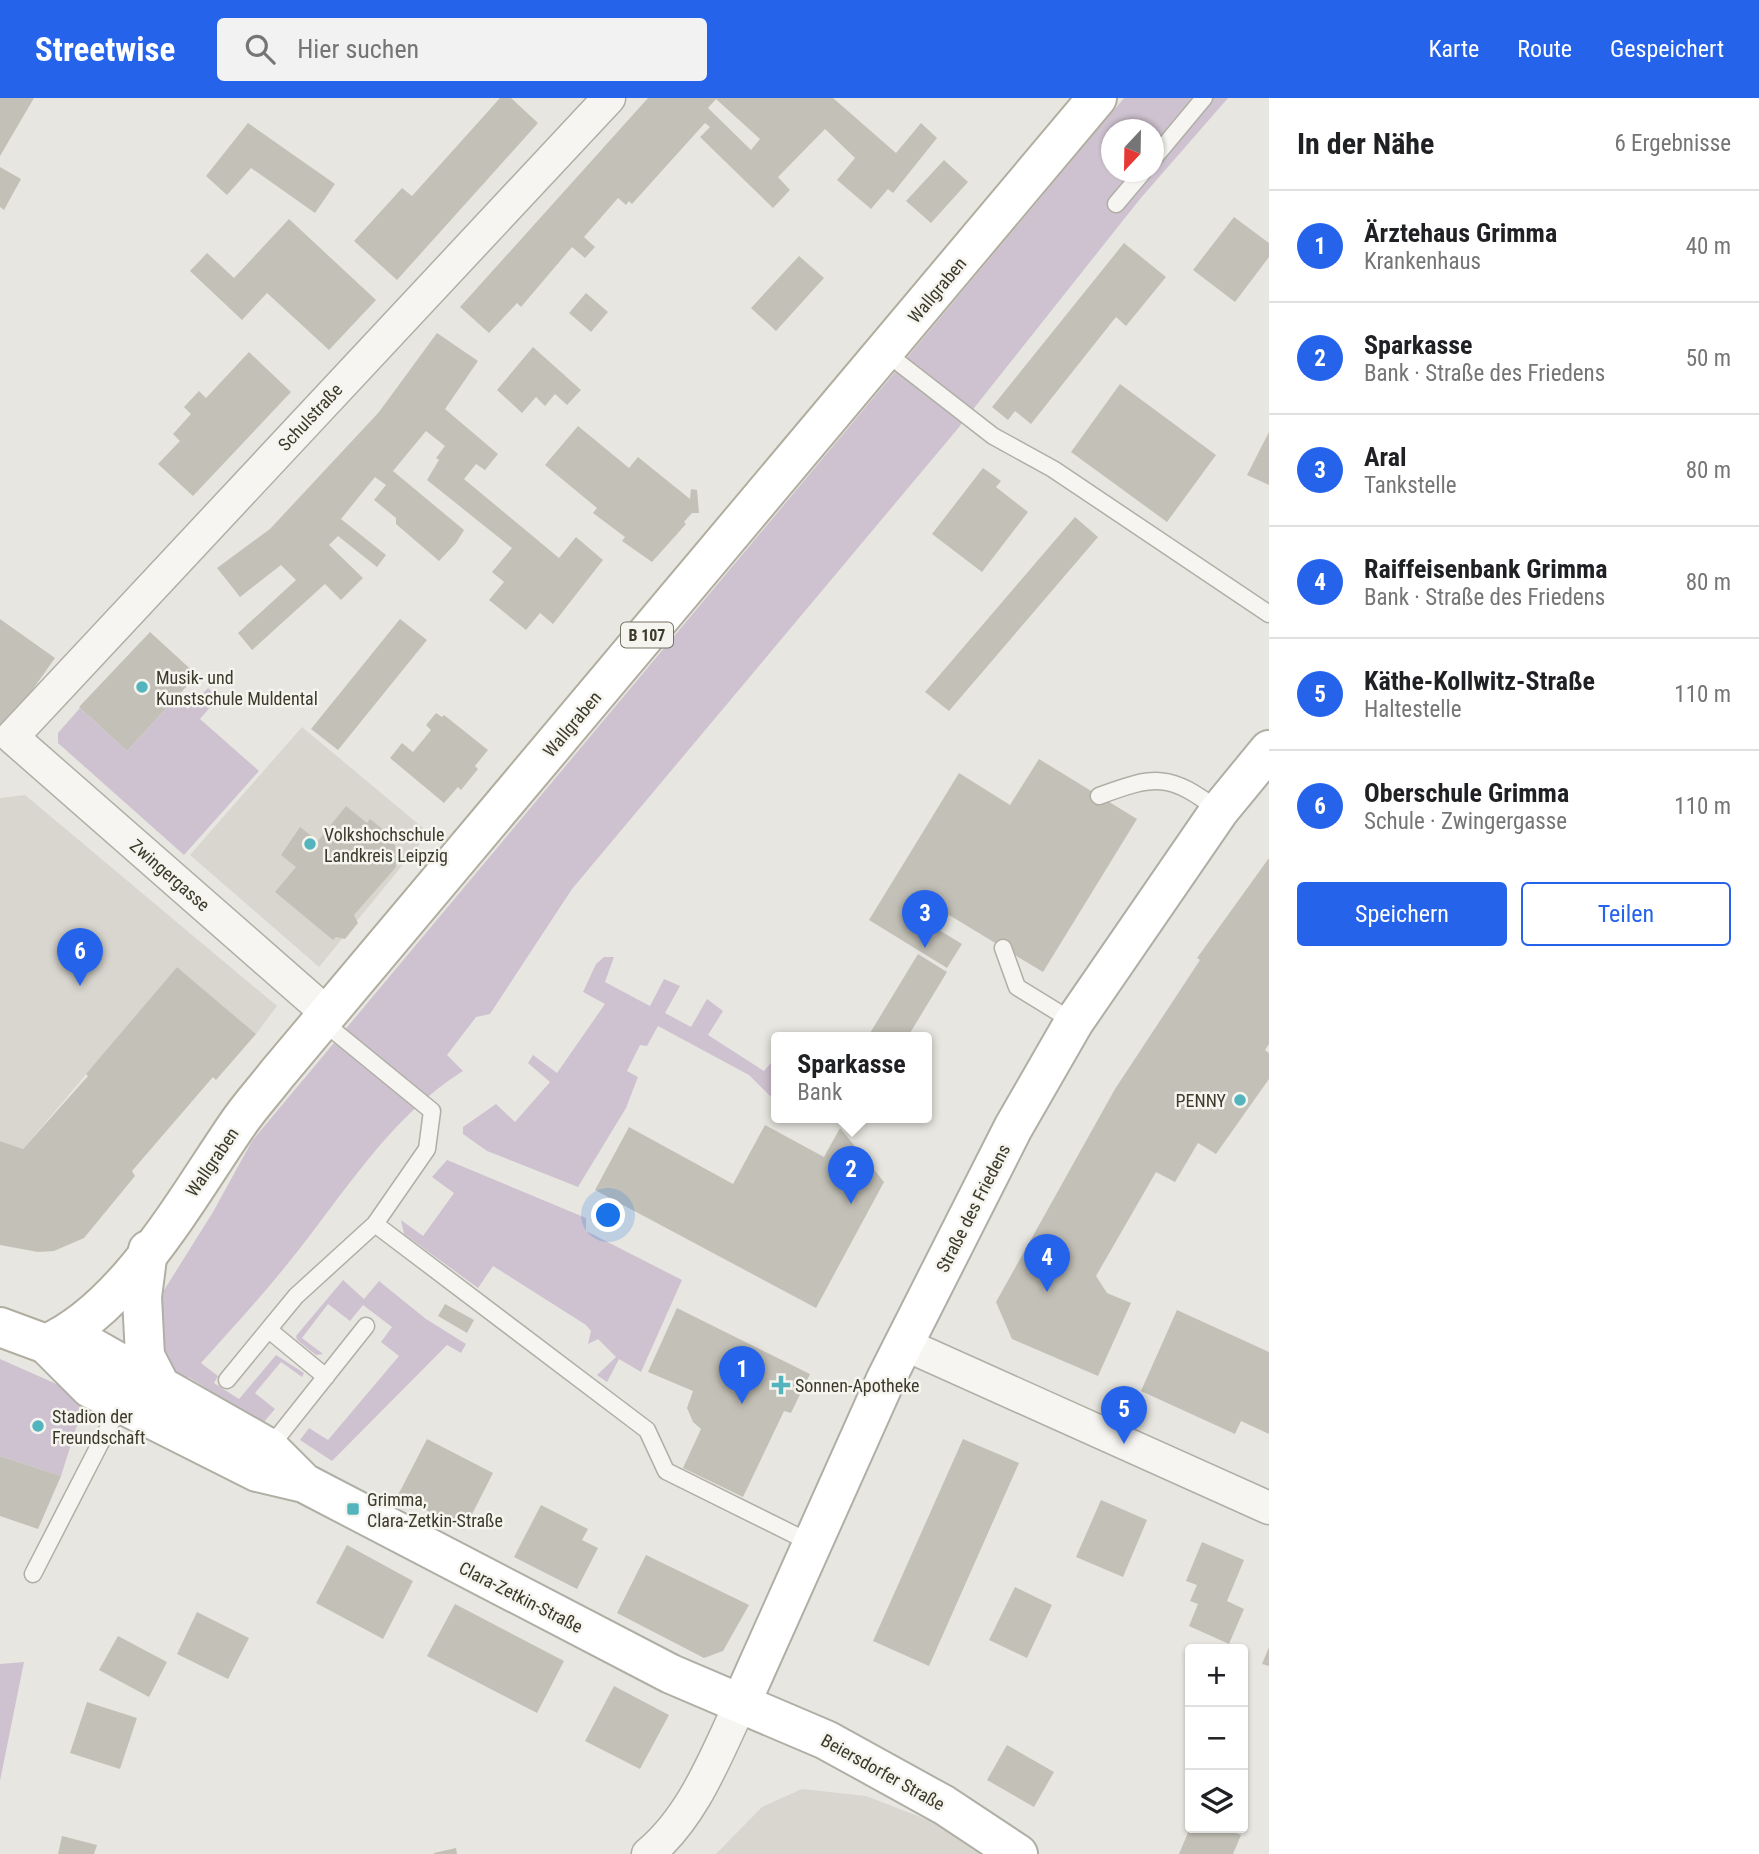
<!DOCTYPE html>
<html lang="de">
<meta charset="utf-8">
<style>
:root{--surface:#fff;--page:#f2f2f2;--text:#202124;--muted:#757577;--line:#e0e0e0;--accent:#2563eb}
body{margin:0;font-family:"Roboto Condensed",sans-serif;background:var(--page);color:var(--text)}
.controls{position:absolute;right:21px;bottom:21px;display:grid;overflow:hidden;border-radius:7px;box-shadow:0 2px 5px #0004}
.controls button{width:63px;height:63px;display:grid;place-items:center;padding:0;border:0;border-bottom:2px solid var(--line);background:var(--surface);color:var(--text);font:35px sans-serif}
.compass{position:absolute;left:1101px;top:21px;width:63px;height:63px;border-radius:50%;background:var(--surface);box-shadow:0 2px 5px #0004;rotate:202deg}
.you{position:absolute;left:609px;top:1118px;width:24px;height:24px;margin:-18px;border:5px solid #fff;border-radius:50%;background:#1a73e8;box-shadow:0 0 0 10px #1a73e833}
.badge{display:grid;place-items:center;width:46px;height:46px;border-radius:50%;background:var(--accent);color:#fff;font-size:23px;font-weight:700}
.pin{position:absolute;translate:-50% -58px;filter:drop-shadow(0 2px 4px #0008)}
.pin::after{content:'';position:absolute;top:37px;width:24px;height:21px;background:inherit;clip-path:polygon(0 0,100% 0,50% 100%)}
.popup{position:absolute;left:771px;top:934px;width:161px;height:91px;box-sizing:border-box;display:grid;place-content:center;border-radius:7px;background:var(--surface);filter:drop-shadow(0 2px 5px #0005);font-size:23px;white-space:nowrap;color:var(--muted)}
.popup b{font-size:26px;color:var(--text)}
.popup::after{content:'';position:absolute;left:50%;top:100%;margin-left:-14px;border:14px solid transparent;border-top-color:var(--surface)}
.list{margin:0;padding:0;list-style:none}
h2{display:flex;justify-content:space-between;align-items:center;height:91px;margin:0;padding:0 28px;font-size:30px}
h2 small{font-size:23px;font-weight:400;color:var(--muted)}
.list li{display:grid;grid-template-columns:46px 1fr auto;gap:21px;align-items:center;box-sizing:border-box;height:112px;padding:0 28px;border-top:2px solid var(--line)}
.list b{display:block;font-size:26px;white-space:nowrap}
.list p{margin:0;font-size:23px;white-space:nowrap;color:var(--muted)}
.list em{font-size:23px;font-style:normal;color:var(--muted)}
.actions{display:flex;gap:14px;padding:21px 28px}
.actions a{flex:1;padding:16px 0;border:2px solid var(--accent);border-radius:7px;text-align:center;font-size:24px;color:var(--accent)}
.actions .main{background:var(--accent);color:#fff}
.icon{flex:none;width:38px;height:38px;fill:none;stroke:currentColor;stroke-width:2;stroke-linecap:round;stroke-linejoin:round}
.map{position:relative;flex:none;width:1269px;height:1756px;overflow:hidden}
header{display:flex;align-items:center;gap:42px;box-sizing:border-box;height:98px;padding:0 35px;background:var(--accent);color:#fff}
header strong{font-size:33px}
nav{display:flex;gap:38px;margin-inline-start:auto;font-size:24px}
.search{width:490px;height:63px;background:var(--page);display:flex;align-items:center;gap:18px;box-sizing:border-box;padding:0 24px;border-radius:7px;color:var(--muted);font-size:26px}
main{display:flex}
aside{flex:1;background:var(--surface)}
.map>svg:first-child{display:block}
</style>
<header>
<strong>Streetwise</strong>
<div class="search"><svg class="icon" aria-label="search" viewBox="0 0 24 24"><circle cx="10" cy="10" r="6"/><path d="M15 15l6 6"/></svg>Hier suchen</div>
<nav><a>Karte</a><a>Route</a><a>Gespeichert</a></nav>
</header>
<main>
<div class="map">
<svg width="1269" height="1756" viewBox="0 0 1269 1756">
<rect width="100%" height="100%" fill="#e7e6e0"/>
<path fill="#d8d6ce" d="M 302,629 L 429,735 L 319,869 L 190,757 Z
M 25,697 L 277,908 L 256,936 L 177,869 L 23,1051 L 0,1043 L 0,700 Z
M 802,1691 L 866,1698 L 936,1725 L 980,1756 L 716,1756 L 762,1709 Z"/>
<path fill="#cfc2d0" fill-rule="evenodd" d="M 1124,0 L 1228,0 L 1140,101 L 955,334 L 572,791 L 490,916 L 476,919 L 447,957 L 463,973 C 391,1018 345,1094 293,1159 C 264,1196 232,1230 201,1265 L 218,1278 L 214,1285 L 239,1301 L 276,1257 L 304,1275 L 302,1279 L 281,1264 L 255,1295 L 275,1311 L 263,1325 L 188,1279 L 179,1288 L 167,1273 L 154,1221 L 161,1197 L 213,1114 L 252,1043 ZM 1112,32 L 1154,32 L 1154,74 L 1112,74 Z
M 208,590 L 218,600 L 200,621 L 259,673 L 184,757 L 58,645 L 58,635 L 80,610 L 127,653 L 176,600 L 188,611 Z
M 604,859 L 614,859 L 605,884 L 650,908 L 664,881 L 680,888 L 665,915 L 691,929 L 707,901 L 723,913 L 708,937 L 764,973 L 776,959 L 776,995 L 770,998 L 749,977 L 658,928 L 647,948 L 640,947 L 627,973 L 638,979 L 626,1010 L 578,1089 L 487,1053 L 463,1036 L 463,1029 L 496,1006 L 515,1024 L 550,984 L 528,965 L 533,957 L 557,975 L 605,906 L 583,894 L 596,866 Z
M 447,1062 L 586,1120 L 586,1133 L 682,1182 L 641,1274 L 619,1261 L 607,1284 L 597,1277 L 616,1259 L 598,1241 L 588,1246 L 591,1233 L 586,1227 L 493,1168 L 478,1190 L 404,1136 L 401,1122 L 423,1138 L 454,1095 L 432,1079 Z
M 343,1182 L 364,1201 L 379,1183 L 426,1221 L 466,1246 L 461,1255 L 447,1247 L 332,1363 L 300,1342 L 309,1330 L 328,1342 L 399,1258 L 381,1244 L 392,1229 L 363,1207 L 350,1223 L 328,1206 L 302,1240 L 323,1256 L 316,1257 L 297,1242 L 296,1238 Z
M 0,1261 L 86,1299 L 61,1378 L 0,1358 Z
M 24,1564 L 0,1683 L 0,1566 Z"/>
<path fill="#c3c1b7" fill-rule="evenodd" d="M 0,0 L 34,0 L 0,58 Z
M 500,0 L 511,0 L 538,25 L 397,182 L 354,143 L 402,90 L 412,98 Z
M 648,0 L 833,0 L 896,55 L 921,25 L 937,40 L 893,95 L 888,91 L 871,111 L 837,82 L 855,60 L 825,31 L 778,79 L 790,92 L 773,110 L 700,39 L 710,29 L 705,25 L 632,106 L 629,103 L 626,107 L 618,100 L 584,139 L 595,149 L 585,160 L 572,149 L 521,209 L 517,205 L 489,235 L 460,209 ZM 716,1 L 760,41 L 751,52 L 708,10 Z
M 248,25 L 335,86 L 315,115 L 251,70 L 227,97 L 206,78 Z
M 944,62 L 968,84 L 931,125 L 906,103 Z
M 0,69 L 21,81 L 4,112 L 0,109 Z
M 1234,119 L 1269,145 L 1269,159 L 1235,204 L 1193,172 Z
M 289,121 L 376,202 L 329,252 L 267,195 L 242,222 L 190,173 L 207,155 L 234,180 Z
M 1124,145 L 1166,179 L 1126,228 L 1116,219 L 1031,326 L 1015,313 L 1008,322 L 992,309 Z
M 799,158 L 824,180 L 776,233 L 751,210 Z
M 586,195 L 608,214 L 591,234 L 569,215 Z
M 437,235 L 478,263 L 445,311 L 498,356 L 485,372 L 476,366 L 464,381 L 559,460 L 576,439 L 603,462 L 553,526 L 540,515 L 526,532 L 489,502 L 504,484 L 492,474 L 512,450 L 427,382 L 439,362 L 436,360 L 445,348 L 426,333 L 393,373 L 464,432 L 456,445 L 439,463 L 396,426 L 396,420 L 374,402 L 386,387 L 375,379 L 341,421 L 386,457 L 377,469 L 338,438 L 329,447 L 363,480 L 341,502 L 325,486 L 252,552 L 238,535 L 296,482 L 281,467 L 240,499 L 217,470 L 270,431 L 379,314 Z
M 533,249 L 581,292 L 567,307 L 555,296 L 545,308 L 536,299 L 522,315 L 497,292 Z
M 249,254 L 291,294 L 193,398 L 158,366 L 180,343 L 173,336 L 191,316 L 184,309 L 199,293 L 206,300 Z
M 1120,286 L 1216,357 L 1167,424 L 1071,354 Z
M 578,328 L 629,370 L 638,359 L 690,401 L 691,391 L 697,392 L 699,415 L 692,415 L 684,424 L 686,426 L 652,464 L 622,443 L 625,439 L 593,415 L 597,410 L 545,367 Z
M 1269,334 L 1269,387 L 1247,377 Z
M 983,370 L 1001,383 L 996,389 L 1028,414 L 982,474 L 932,436 Z
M 1075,419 L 1098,439 L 949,613 L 925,594 Z
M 0,521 L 55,560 L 4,632 L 0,630 Z
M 400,521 L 427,542 L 338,652 L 311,631 Z
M 150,534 L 197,577 L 127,653 L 79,609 Z
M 436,615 L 442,619 L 444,617 L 488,652 L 475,668 L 478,671 L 461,692 L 458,689 L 444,705 L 390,660 L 402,645 L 413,654 L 431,632 L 426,627 Z
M 1039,661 L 1137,721 L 1043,874 L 949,817 L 939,832 L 962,846 L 947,870 L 869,822 L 959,675 L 1010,707 Z
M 346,708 L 367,725 L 370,721 L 386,734 L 382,739 L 395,747 L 396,769 L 354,817 L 358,825 L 345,841 L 336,839 L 333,842 L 275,794 L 296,769 L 281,757 L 300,729 L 318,743 Z
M 1269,760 L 1269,946 L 1265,952 L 1269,955 L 1269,981 L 1216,1056 L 1198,1045 L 1175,1084 L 1156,1074 L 1096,1178 L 1107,1195 L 1131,1205 L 1098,1278 L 1012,1241 L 996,1204 L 1115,991 L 1200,862 L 1197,860 Z
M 918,856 L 947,874 L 907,940 L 867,940 Z
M 177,869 L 256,936 L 216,982 L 213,979 L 132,1073 L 135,1078 L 84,1140 L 54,1153 L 38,1154 L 0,1147 L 0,1043 L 23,1051 L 88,978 L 86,976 Z
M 765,1027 L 824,1059 L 840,1030 L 884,1084 L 816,1210 L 595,1092 L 629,1029 L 733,1086 Z
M 445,1206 L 474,1222 L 467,1235 L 438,1218 Z
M 677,1210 L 810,1276 L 791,1315 L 784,1313 L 743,1399 L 683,1370 L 701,1331 L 693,1324 L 687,1310 L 693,1293 L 648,1274 Z
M 1177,1212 L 1269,1254 L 1269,1336 L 1241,1323 L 1235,1336 L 1141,1293 Z
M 427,1341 L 493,1375 L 464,1432 L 398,1397 Z
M 963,1341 L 1019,1365 L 929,1568 L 873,1543 Z
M 0,1358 L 61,1378 L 38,1431 L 0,1418 Z
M 1101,1402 L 1147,1422 L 1123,1479 L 1076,1459 Z
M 541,1407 L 588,1431 L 582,1442 L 598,1450 L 577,1491 L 514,1459 Z
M 1202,1444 L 1244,1462 L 1227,1503 L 1244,1511 L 1229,1546 L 1189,1528 L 1198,1506 L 1190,1503 L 1197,1487 L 1186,1483 Z
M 347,1447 L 413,1483 L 383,1541 L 316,1505 Z
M 646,1457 L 749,1507 L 723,1553 L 704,1560 L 617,1515 Z
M 1015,1489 L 1052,1507 L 1027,1560 L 989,1542 Z
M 455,1506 L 564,1563 L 537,1615 L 427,1558 Z
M 197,1514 L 249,1540 L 228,1581 L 177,1556 Z
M 118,1538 L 167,1564 L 149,1599 L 99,1572 Z
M 1269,1549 L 1269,1568 L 1262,1566 Z
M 614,1588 L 669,1617 L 640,1671 L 585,1643 Z
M 87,1604 L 137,1620 L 120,1671 L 70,1655 Z
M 1007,1647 L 1054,1674 L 1034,1709 L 987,1682 Z
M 1190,1730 L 1223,1730 L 1241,1737 L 1233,1756 L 1179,1756 Z
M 62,1738 L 97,1747 L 94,1756 L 58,1756 Z
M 456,1750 L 457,1756 L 434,1756 L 434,1755 Z"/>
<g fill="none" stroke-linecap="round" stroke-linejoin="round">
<g stroke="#b0afa6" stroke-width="19">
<path id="lane" d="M 1154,60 L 1204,0
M 1116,106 L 1143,74
M 885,254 L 993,338 L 1053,371 L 1269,516
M 1099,698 C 1155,677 1170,675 1219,713
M 1003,850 L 1017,889 L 1074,924
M 375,1126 L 647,1332 L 666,1373 L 813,1446
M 269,1232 L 326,1279
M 227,1282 L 296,1198 L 375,1126 L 427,1051 L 432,1013 L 322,923
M 269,1350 L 366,1228
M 33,1476 L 121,1305"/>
</g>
<g stroke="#b0afa6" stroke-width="35">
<path id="street" d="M 328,916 L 12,639 L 609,0
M 904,1246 L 1269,1410
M 648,1756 C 694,1718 716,1657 741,1605"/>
</g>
<g stroke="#b0afa6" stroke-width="42">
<path id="secondary" d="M 148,1152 L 142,1199 L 145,1258 L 162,1291
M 69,1236 L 269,1350 L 303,1384
M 46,1246 L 90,1290 L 257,1374 L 304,1385 L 671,1576 L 826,1642 L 944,1707 L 1018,1756
M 741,1605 L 886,1281 L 1013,1030 L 1074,924 L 1219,713 L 1269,652"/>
</g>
<g stroke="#b1aea0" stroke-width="42">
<path id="primary" d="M 0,1229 L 46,1246 C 127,1210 188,1098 237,1027 C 249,1009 264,993 277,976 L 1097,0"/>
</g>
<use href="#lane" stroke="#f6f5f2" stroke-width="16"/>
<use href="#street" stroke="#f6f5f2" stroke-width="32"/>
<use href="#secondary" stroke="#fff" stroke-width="38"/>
<use href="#primary" stroke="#fff" stroke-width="38"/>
</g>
<g fill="#53b4bd" stroke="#f5f4ef" stroke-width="2.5">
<circle cx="142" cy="589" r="7"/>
<circle cx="310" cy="746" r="7"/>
<circle cx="1240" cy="1002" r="7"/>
<path d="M777.5 1276.5h7v7h7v7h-7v7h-7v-7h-7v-7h7z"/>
<circle cx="38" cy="1328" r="7"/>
<rect x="346" y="1404" width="14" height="14" rx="3.5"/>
</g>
<g text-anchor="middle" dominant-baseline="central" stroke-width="5" stroke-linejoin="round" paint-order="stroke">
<rect fill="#f5f4ef" stroke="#747265" stroke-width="2" x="621" y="524.5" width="52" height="25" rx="5"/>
<g font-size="16" font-weight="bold" fill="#3c3a2a">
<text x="647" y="537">B 107</text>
</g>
<g font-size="18" fill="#3c3a2a" stroke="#f5f4ef">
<text transform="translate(937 192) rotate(-50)">Wallgraben</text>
<text transform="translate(310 319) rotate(-47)">Schulstraße</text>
<text transform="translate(572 626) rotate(-50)">Wallgraben</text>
<text transform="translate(170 777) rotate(41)">Zwingergasse</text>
<text transform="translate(212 1064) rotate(-56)">Wallgraben</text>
<text transform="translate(973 1110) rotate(-63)">Straße des Friedens</text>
<text transform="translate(521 1499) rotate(27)">Clara-Zetkin-Straße</text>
<text transform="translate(883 1674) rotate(29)">Beiersdorfer Straße</text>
</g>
<g font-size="18" fill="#3c3a2a" stroke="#f5f4ef" text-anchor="start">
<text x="156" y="579">Musik- und<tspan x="156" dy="21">Kunstschule Muldental</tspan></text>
<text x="324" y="736">Volkshochschule<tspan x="324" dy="21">Landkreis Leipzig</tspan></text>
<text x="1226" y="1002" text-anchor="end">PENNY</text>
<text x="795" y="1287">Sonnen-Apotheke</text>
<text x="52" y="1318">Stadion der<tspan x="52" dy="21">Freundschaft</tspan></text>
<text x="367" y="1401">Grimma,<tspan x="367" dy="21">Clara-Zetkin-Straße</tspan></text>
</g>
</g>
</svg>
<div class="controls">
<button>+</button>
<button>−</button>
<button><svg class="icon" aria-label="layers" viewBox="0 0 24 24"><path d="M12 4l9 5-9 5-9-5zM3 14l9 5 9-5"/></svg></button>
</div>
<svg class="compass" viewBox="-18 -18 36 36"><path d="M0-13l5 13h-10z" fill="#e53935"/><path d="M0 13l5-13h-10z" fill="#757577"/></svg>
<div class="you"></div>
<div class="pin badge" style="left:742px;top:1306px">1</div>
<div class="pin badge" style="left:851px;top:1106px">2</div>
<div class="popup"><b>Sparkasse</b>Bank</div>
<div class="pin badge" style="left:925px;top:850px">3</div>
<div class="pin badge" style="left:1047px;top:1194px">4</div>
<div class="pin badge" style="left:1124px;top:1346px">5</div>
<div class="pin badge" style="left:80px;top:888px">6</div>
</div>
<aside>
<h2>In der Nähe<small>6 Ergebnisse</small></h2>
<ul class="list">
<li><span class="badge">1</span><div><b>Ärztehaus Grimma</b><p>Krankenhaus</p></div><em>40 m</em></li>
<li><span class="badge">2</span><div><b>Sparkasse</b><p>Bank · Straße des Friedens</p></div><em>50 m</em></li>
<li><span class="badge">3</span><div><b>Aral</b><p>Tankstelle</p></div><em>80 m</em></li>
<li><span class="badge">4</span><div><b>Raiffeisenbank Grimma</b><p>Bank · Straße des Friedens</p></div><em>80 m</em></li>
<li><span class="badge">5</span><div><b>Käthe-Kollwitz-Straße</b><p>Haltestelle</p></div><em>110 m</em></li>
<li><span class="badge">6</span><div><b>Oberschule Grimma</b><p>Schule · Zwingergasse</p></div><em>110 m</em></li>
</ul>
<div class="actions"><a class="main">Speichern</a><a>Teilen</a></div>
</aside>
</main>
